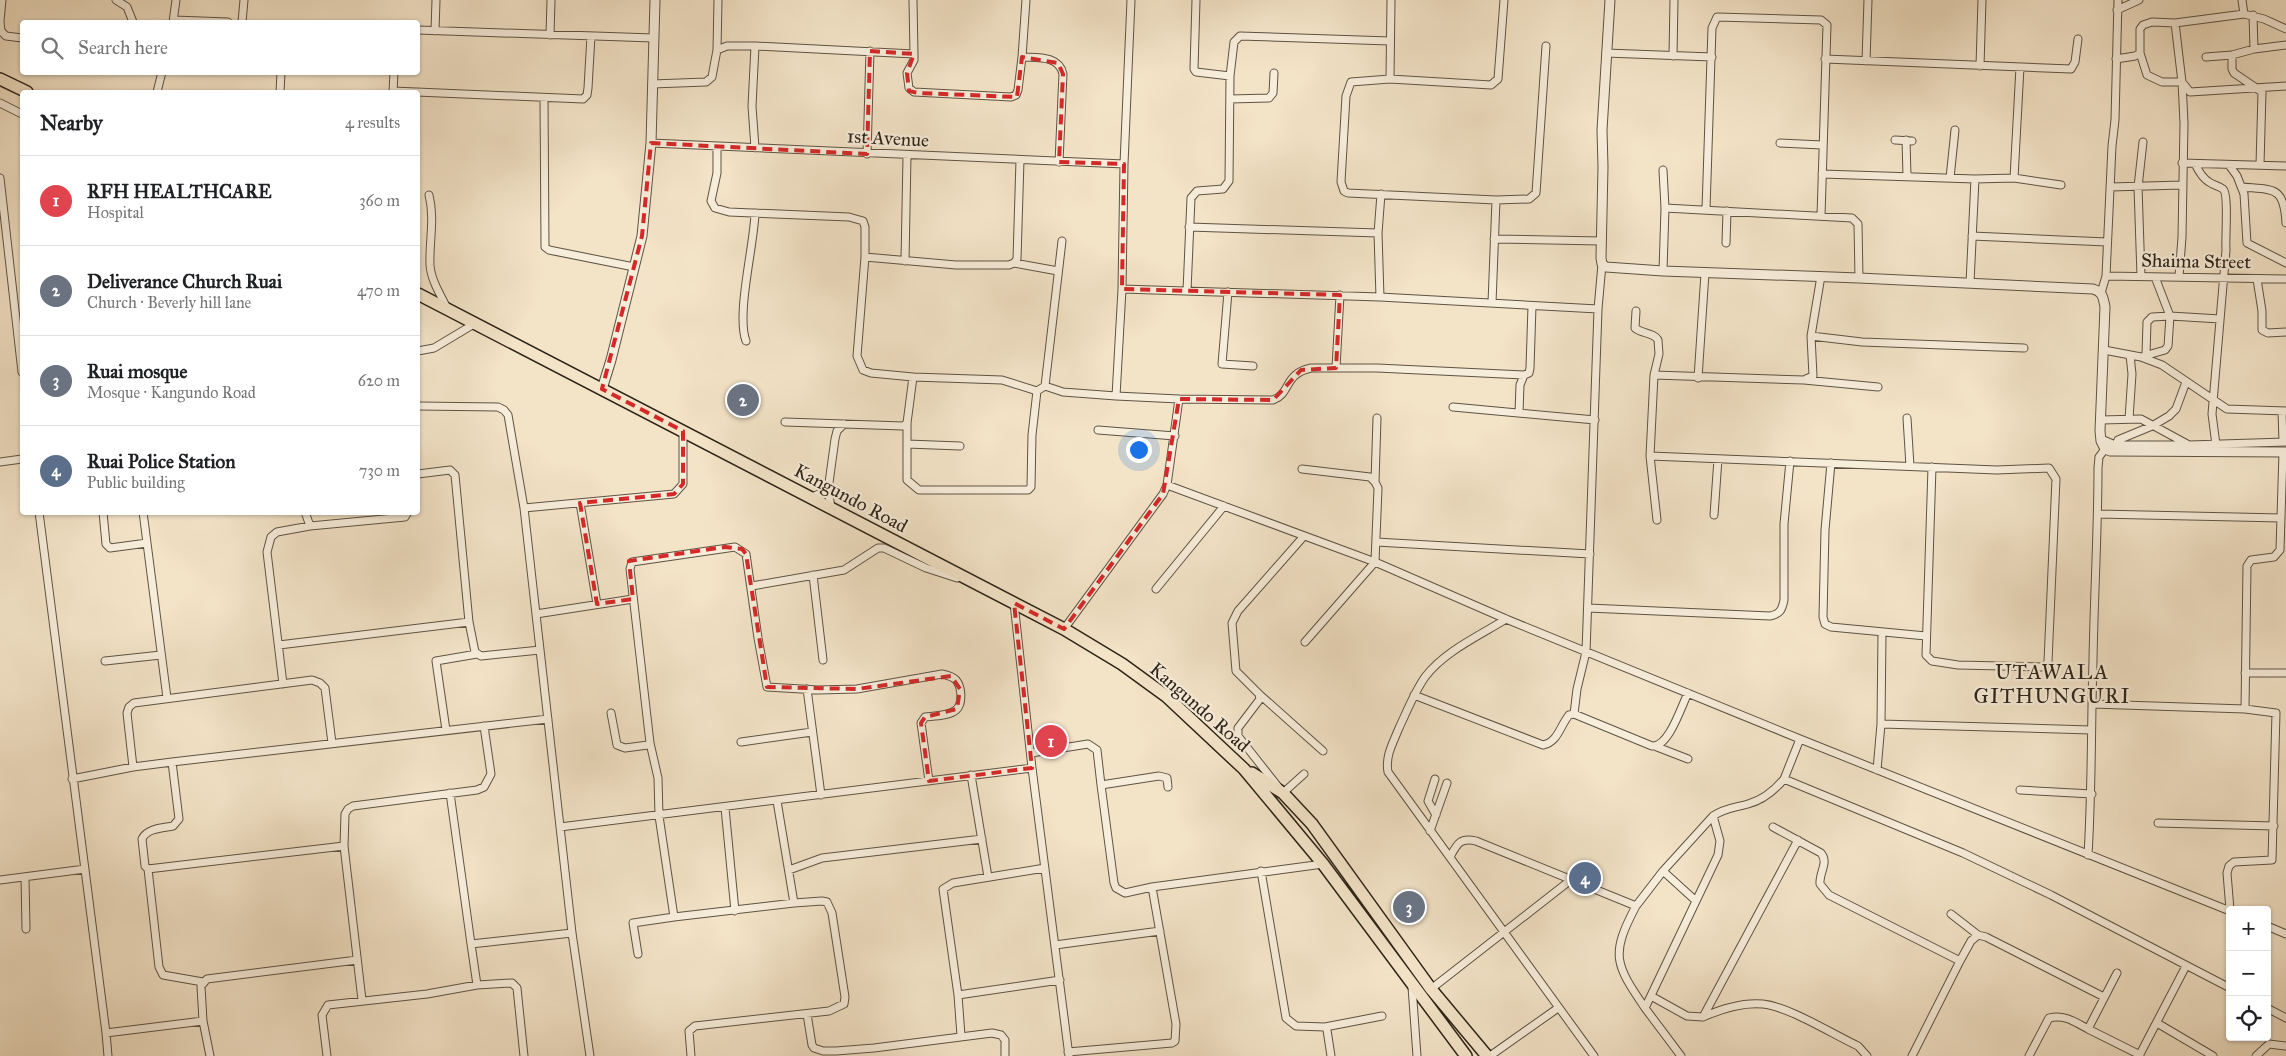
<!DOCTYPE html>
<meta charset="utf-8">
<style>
:root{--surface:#fff;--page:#f2f2f2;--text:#202124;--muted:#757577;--line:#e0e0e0;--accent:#8f2418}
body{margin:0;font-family:"IM FELL Great Primer",serif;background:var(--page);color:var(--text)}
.controls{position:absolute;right:15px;bottom:15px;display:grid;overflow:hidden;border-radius:5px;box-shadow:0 1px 4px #0004}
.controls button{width:45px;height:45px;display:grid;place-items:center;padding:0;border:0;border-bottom:1px solid var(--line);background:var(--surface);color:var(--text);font:25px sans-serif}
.you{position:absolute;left:1138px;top:449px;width:18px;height:18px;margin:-12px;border:4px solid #fff;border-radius:50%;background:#1a73e8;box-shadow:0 0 0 8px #1a73e833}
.badge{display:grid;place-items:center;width:32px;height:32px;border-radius:50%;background:var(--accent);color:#fff;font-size:16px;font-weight:700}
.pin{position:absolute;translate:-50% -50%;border:2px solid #fff;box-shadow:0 1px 5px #0006}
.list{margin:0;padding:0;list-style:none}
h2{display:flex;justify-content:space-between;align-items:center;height:65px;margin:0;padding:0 20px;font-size:21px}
h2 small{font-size:16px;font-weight:400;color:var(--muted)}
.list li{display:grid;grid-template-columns:32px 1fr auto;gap:15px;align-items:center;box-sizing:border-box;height:90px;padding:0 20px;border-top:1px solid var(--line)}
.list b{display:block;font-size:19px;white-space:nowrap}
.list p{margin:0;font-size:16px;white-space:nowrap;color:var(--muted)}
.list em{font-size:16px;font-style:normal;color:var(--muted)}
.icon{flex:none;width:28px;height:28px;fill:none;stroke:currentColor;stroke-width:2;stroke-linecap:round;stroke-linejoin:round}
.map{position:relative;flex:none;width:2286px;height:1056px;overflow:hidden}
.search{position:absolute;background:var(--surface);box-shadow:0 1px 4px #0004;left:20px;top:20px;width:400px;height:55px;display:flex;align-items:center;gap:12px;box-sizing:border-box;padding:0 18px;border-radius:5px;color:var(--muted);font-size:19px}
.panel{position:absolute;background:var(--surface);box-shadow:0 1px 4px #0004;left:20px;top:90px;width:400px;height:425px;border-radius:5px}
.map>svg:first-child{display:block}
</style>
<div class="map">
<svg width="2286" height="1056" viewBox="0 0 2286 1056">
<rect width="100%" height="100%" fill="#f3e3c7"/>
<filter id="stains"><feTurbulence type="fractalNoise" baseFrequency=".004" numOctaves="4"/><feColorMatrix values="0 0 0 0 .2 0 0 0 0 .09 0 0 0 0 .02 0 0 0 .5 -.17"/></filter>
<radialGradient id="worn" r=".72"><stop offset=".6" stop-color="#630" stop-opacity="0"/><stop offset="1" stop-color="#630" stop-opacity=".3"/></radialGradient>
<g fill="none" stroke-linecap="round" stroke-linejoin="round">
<g stroke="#5e5344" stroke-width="9">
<path id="minor" d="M 116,0 L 127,7 L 133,22
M 913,0 L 914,54
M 1504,0 L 1498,79 L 1491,85 L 1390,79 L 1351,82 L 1346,96 L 1341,182 L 1344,191 L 1348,193 L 1496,200 L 1529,199 L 1536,193 L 1546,46
M 2242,0 L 2244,14
M 2117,10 L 2139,0
M 2253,15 L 2254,49
M 174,20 L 228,22
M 0,21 L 2,0
M 0,22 L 1,31 L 6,36 L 22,38
M 173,22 L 176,0
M 242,22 L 244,0
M 2175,23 L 2182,82 L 2184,123 L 2182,237 L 2179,277
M 418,30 L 653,38
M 435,31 L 436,0
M 550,35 L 551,0
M 717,50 L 718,0
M 1606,53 L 1712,57
M 2140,53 L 2147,75 L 2162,82 L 2182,82 L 2190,92 L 2286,86
M 2232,55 L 2232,69 L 2234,73 L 2262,92 L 2260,165
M 1673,56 L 1674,0
M 1022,57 L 1026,0
M 2206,57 L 2232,55 L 2254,49 L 2286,45
M 1825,59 L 2071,69 L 2075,62 L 2078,39
M 2116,59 L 2135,56 L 2140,53 L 2140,29 L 2143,25 L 2152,22 L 2175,23 L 2244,14 L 2264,19 L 2286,29
M 1866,61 L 1868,0
M 1980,66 L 1982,0
M 1230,76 L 1234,42 L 1240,36 L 1390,41
M 1390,79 L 1391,0
M 652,84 L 706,82 L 712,77 L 717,50 L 727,46 L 755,46 L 914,54 L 914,60 L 907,73 L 909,88 L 914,92 L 1011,97 L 1016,95 L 1018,90 L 1022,57 C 1037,58 1059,55 1063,74 L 1059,162
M 393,91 L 583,99 L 587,95 L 588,88 L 591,36
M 157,92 L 162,72
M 280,92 L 281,72
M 393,92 L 394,72
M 544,98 L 545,247 L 549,250 L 634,267
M 1230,99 L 1269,98 L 1273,93 L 1274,73
M 0,103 L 22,114
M 1895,140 L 1912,141
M 1906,140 L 1907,176
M 651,143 L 1124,164
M 1780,143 L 1822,145
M 717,147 L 717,173 L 711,201 L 715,208 L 729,212 L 849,217 L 863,221 L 865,227 L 865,257 L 857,356 L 863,370 L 871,373 L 913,377 L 1002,380 L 1037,391 L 1045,386 L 1063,392 L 1116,396
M 755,148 L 752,106 L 755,46
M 867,154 L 870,51
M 2182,163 L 2286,166
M 2195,164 C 2198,170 2202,178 2209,182 C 2213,185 2219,186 2223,189 C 2229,194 2225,239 2226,250 L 2212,414 L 2216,445
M 2229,165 L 2237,176 L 2244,194 L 2247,243 L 2286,263
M 1663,170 L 1665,208 L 1663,271
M 1822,174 L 1975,179 L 2014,178 L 2061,185
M 0,178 L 22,372
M 1950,178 L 1955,130
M 2014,178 L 2020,67
M 2110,187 L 2182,185
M 2242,187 C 2274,190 2284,186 2286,223
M 429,195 C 435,219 429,241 430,265 C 431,280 440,294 447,308
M 1665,208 L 1852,218 L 1858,224 L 1859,278
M 1706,209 L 1712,28 L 1717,17 L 1821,20 L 1827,25 L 1821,216
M 1189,227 L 1378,233 L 1380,297
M 1378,233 L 1381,194
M 1972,236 L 2107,242
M 1494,239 L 1601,241
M 1726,243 L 1727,211
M 865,257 L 956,265 L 1009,265 L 1014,263 L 1017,259 L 1020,160
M 905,261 L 907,156
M 1014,263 L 1058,271
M 2106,276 L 2286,279
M 2141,276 L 2138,187 L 2143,142
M 2257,279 L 2262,311 L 2262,330 L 2268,333 L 2286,332
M 1970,283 L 1975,179
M 1122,289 L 1380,297 L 1598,309
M 1187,291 L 1191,198 L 1197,191 L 1223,189 L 1229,181 L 1230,76 L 1196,72 L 1194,69 L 1196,0
M 1228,292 L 1222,364 L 1253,366
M 2101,293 L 2106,276 L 2112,146 L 2115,120 L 2118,0
M 1492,303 L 1496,200
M 1636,311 L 1635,328 C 1642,334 1653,332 1658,340 L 1659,354 L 1654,375
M 1811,336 L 1862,342 L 2024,348
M 746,341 C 736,314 754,246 755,213
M 2104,350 L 2141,357 L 2162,365 L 2227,409 L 2286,411
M 418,351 L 434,348 L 474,324
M 2146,355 L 2147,322 L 2152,317 L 2170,316 L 2220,319
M 2144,356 L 2165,350 L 2168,346 L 2170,316 L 2155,277
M 1336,368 L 1340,295
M 913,377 L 907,423 L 907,480 L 919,490 L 1028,490 L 1031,487 L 1032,435 L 1037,391
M 1698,378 L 1705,273
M 1806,379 L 1813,376 L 1811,336 L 1821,276
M 1045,386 L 1062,241
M 1179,399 L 1273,400 C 1292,393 1283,374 1311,368 L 1377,368 L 1524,375 L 1529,373 L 1530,368 L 1532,306
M 418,406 L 498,407 L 504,410 L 508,415 L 524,508 L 572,933 L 590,1056
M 1453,407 L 1595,420
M 2282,411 L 2283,442
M 1519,413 L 1520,385 L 1524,375
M 1907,418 L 1910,466
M 2129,419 L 2132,374 L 2130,355
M 2101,420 L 2141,419 L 2189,445 L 2286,442
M 785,422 L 903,426 L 907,423
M 1098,430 L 1175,436
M 2101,439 L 2115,445 L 2189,445
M 907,444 L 960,446
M 2114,451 L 2118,440 L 2152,426 L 2169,416 L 2176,409 L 2186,382
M 1650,456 L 1997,470 L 2049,468 L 2056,479 L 2048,662 L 2044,667 L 1958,665 L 1932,661 L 1926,655 L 1932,467
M 0,462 L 22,459
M 1831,463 L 1825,530 L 1823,617 L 1825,624 L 1831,627 L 1926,636
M 1302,469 L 1370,477 L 1375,482 L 1378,488 L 1375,562 L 1305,642
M 418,474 L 450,470 L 455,475 L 469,622 L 475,652 L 481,656 L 540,650
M 1375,482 L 1377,418
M 1167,485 L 1375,562 L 1506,619 L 1800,739 L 2230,911
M 812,497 L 828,490
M 580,503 L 597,604
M 831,507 L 828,490 L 835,439 L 837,431 L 844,424
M 524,508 L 674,494 L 683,484 L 683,431
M 39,512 L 106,1033 L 108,1056
M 103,512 L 106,544 L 110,548 L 147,543
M 143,512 L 167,698
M 305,512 L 310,526
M 2098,514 L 2281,518
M 1714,515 L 1718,459
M 1657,520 L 1650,456 L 1654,375 L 1804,380 L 1878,387
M 1304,536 L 1238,611 L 1232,623 L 1236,671 L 1259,694 L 1260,699 L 1238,728 L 1238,736 L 1283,793 L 1304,774
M 1376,542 L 1590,554
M 813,575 L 823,660
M 752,586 L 844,570 L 878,548 L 884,548 L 926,568 L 957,578
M 1156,589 L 1224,506
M 1014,603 L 1032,768 L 1069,1056
M 1588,608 L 1770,616 C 1780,614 1782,610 1784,600 L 1784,524 L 1790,461
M 536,614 L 633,599
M 1506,619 C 1479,636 1445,651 1425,677 C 1414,693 1407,711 1399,728 C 1393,743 1385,756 1388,772 L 1594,1056
M 1064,629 L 1163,494 L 1167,485 L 1179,399 L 1116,396 L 1122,289 L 1124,164 L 1131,0
M 279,645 L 469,622
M 105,661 L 161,655
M 2245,673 L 2286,673
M 283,684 L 267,552 L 271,537 L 277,532 L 310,526 L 405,517 L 408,512
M 807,689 L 821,795
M 1259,694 L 1323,751
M 1414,695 L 1543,745 C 1558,742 1560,726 1569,715 L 1574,714 L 1652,746 C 1669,747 1681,707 1688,693
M 2092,704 L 2245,709 L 2247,566 L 2251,560 L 2274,557 L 2280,550 L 2283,452
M 611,713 L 617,745 L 625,748 L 648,745 L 650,743 L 630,569 L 632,562 L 735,547 L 746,554 L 758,638 L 767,687 L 818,690 L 857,689 L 942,674 C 947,675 952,676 956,680 C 962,687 963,704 956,710 C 949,716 933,716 925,717 L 921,723 L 929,781
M 1574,714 L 1577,689 L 1586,652 L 1598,309 L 1602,264
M 1881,724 L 1882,632
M 446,730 L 436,661 L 477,654
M 1800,739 L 1784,779 L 1963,853 L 2051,895 L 2230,988
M 741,742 L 812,732
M 650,743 L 658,778 L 659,816 L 674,917 L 794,903 L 822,901 L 827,902 L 832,913 L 845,997 L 844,1004 L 829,1011 L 695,1026 L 689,1031 L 691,1056
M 1657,747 L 1688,759
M 1031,753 L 1088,744 L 1097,750 L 1101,785
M 172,762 L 179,819 L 173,826 C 163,828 147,828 142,839 L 145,866 L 148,869 L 344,846
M 133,767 L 127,713 L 129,707 L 134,703 L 312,680 L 320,683 L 325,688 L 332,743
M 1877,770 L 1881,724 L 2091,730
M 971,775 L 988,877
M 72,779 L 133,767 L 172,762 L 548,719
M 1435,779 L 1428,801 L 1436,815
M 1168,787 L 1167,778 L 1159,776 L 1101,785 L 1114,883 L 1116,888 L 1125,893 L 1152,887 L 1323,864
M 2020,790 L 2092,794
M 450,793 L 471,944
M 777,801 L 794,903
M 725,808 L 735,911
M 2158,823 L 2274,826
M 560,827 L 1032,768
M 1773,827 L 1821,853 C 1829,863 1819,872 1820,884 L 1829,895 L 1960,961
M 1430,831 L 1447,783
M 2088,855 C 2092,790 2091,726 2093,661 C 2094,597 2098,532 2098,468 L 2099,457 L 2105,449
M 1450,857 C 1457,844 1460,837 1476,841 L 1636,906 L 1663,871 L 1713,816
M 148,869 L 159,967 L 163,975 L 203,982
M 789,870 L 822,858 L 982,839
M 1261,871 L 1286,1018 L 1296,1026 L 1325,1027 L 1327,1030 L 1331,1056
M 1663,871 L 1696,901
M 25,877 L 26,929
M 0,880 L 85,869
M 1636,906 C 1610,955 1615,964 1645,1008
M 2230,910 L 2227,873 L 2229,866 L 2234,862 L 2272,860 L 2276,713 L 2245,709
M 1951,914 L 1978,935
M 2267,926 L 2286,934
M 1055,945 L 1160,931
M 638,954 L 633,923 L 674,917
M 2117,973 L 2088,1029 L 2140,1055
M 477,985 L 471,944 L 572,933
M 1412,987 L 1417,1056
M 1431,989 L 1572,879
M 958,995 L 943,889 L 953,883 L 1045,868
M 1651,996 L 1687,1016 L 1703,1017 L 1798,840
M 362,1000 L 344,846 L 345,814 L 348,809 L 353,806 L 477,790 L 484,787 L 491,774 L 484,726
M 2267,1008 L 2286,1018
M 807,1014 L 812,1045 L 814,1048 L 823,1051 L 836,1051 L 874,1048 L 992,1033 L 1001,1035 L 1005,1040 L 1005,1056
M 1703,1017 C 1721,1009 1743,1002 1763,1004 C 1790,1007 1832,1034 1858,1046 L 1867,1056
M 203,1021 L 201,986 L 207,979 L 357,960
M 2157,1023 L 2213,1056
M 1325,1027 L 1382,1016
M 106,1033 L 203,1021 L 210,1056
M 961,1036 L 958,995 L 1060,980
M 1068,1052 L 1172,1043 L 1175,1041 L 1176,1024 L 1152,887
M 327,1056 L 322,1015 L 328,1005 L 427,994 L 477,985 L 512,983 L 517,988 L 524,1056
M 1490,1056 L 1558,1008
M 1681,1056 L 1645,1008 L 1718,855 L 1720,841 L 1713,816 C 1725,808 1734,808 1748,804 C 1763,800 1774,791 1784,779
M 1912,1056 L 1960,961 L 1971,941 L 1978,935 L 1986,937 L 2104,997
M 2029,1056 L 2049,1018 C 2064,1014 2075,1022 2088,1029
M 2139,1056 L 2186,966
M 2256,1056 L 2269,1044 L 2285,1046"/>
</g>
<g stroke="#5e5344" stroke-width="11">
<path id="tertiary" d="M 1610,0 L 1602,130 L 1603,167 L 1601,258 L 1602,264 L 1606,267 L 1663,271 L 1859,278 L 2093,289 C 2103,292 2103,297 2105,307 L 2100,431 L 2101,441 L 2105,449 L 2110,451 L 2286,452
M 602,389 L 611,360 L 642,236 L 651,143 L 655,0"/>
</g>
<g stroke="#2c2318" stroke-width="14">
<path id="trunk" d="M 0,79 L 27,92
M 418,294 L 1064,629 L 1122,664 L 1166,696 L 1244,769 L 1323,864 L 1466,1056
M 1252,773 L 1283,793 L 1312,824 L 1431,989 L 1487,1056"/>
</g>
<use href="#minor" stroke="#f7eddb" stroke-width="7"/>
<use href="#tertiary" stroke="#f7eddb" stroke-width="9"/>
<use href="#trunk" stroke="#f3e3c7" stroke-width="11"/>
</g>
<path fill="none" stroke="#d62828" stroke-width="4" stroke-dasharray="10 6" stroke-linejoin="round" d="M 870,51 L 914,54 L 907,73 L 909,91 L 918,93 L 1017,97 L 1022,57 L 1058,63 L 1063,74 L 1059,162 L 1124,164 L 1122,289 L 1340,295 L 1336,368 L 1301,370 L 1273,400 L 1179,399 L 1163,494 L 1064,629 L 1014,603 L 1032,768 L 929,781 L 921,723 L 925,717 L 957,709 L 960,689 L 951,676 L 857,689 L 767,687 L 746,554 L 742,549 L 725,547 L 629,561 L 633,599 L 597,604 L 580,503 L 674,494 L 683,484 L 683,431 L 602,389 L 642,236 L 651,143 L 867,154 Z"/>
<g text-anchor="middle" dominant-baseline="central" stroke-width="4.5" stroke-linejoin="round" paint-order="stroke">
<g font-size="19" fill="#2c2318" stroke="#f7eddb">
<text transform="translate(888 138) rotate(3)">1st Avenue</text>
<text transform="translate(2196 261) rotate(1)">Shaima Street</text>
<text transform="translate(851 498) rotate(28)">Kangundo Road</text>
<text transform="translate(1200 707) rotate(41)">Kangundo Road</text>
</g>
<g font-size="21" letter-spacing="1" fill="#2c2318" stroke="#f7eddb">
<text x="2052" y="672">UTAWALA<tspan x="2052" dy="24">GITHUNGURI</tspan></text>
</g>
</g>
<rect width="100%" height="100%" filter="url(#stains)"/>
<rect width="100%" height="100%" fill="url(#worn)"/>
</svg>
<div class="controls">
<button>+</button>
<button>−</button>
<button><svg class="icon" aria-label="locate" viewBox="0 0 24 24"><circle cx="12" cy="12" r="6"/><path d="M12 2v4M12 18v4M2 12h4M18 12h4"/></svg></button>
</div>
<div class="you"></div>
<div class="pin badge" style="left:1051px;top:741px;background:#e0444e">1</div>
<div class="pin badge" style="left:743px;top:400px;background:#6b7280">2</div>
<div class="pin badge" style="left:1409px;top:907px;background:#6b7280">3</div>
<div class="pin badge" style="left:1585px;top:878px;background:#5c6f8a">4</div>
<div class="search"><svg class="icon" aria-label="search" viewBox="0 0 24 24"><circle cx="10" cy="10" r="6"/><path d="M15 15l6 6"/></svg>Search here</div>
<section class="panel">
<h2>Nearby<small>4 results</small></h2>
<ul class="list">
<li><span class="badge" style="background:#e0444e">1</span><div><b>RFH HEALTHCARE</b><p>Hospital</p></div><em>360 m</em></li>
<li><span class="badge" style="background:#6b7280">2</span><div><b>Deliverance Church Ruai</b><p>Church · Beverly hill lane</p></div><em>470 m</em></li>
<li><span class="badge" style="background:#6b7280">3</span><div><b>Ruai mosque</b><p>Mosque · Kangundo Road</p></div><em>620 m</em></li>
<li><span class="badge" style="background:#5c6f8a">4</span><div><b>Ruai Police Station</b><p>Public building</p></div><em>730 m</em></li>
</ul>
</section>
</div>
